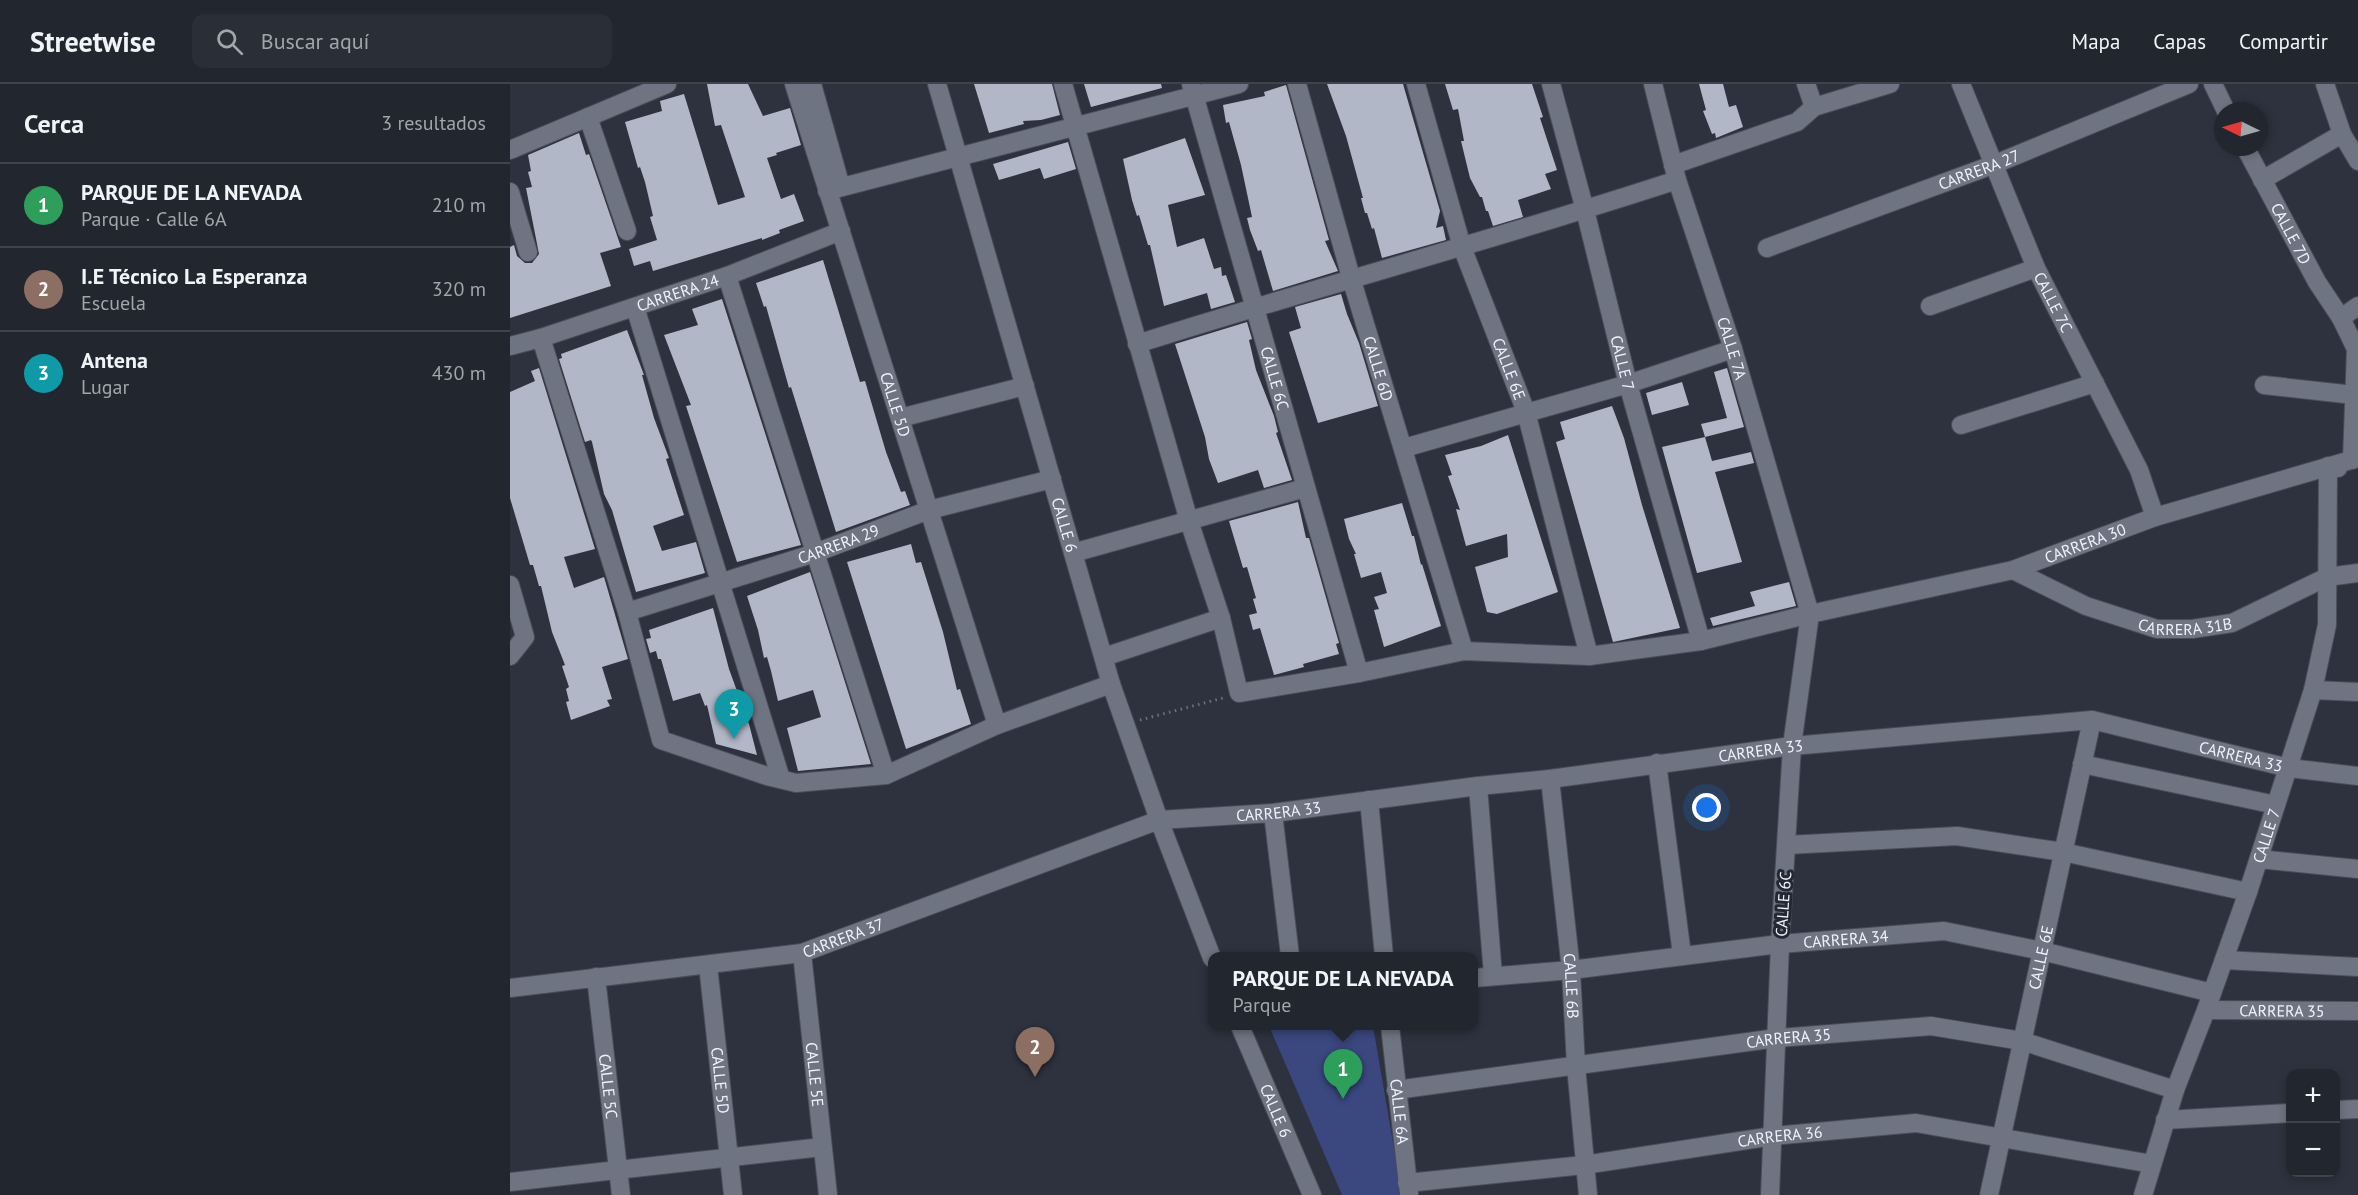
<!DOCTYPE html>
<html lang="es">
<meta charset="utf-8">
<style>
:root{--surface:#22262e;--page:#2a2e36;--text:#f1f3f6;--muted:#a2a5aa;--line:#3f434a;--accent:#5ed56c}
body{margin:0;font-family:"PT Sans",sans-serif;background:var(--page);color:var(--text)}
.controls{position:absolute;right:18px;bottom:18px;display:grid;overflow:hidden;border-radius:12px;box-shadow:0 3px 9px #0003}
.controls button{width:54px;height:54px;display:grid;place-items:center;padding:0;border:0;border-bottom:2px solid var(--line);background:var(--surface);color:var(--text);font:30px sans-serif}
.compass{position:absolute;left:1704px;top:18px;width:54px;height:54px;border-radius:50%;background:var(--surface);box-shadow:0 3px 9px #0003;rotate:275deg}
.you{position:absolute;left:1197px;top:724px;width:21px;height:21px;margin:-15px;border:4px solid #fff;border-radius:50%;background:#1a73e8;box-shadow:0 0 0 9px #1a73e833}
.badge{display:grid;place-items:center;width:39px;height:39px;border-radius:50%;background:var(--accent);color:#fff;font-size:20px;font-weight:700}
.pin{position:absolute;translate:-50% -50px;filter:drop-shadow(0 2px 3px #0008)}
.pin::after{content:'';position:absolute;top:32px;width:21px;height:18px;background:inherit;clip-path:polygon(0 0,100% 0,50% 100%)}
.popup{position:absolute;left:698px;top:868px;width:270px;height:78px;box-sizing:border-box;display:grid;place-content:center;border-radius:12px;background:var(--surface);filter:drop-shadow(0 2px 4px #0005);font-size:20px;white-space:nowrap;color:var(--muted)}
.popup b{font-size:22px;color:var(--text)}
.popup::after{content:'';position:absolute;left:50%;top:100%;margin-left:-12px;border:12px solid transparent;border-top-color:var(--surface)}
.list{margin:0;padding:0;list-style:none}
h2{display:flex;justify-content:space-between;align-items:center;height:78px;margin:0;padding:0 24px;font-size:26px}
h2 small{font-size:20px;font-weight:400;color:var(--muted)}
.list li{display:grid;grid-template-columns:39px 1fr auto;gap:18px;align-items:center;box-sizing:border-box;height:84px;padding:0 24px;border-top:2px solid var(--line)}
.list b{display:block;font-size:22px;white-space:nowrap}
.list p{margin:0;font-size:20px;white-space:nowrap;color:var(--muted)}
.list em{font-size:20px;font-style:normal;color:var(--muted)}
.icon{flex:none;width:33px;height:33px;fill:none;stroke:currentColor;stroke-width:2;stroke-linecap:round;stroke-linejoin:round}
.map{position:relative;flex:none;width:1848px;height:1111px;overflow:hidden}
header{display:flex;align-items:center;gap:36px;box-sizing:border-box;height:84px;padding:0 30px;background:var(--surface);border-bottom:2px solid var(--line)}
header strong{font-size:28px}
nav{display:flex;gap:33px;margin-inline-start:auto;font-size:21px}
.search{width:420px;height:54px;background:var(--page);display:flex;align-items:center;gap:15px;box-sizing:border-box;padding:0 21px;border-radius:12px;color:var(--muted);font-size:22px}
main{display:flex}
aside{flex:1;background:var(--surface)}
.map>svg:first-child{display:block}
</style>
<header>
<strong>Streetwise</strong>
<div class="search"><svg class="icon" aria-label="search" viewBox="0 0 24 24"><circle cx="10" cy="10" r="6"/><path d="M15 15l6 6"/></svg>Buscar aquí</div>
<nav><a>Mapa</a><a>Capas</a><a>Compartir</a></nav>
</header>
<main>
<aside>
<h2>Cerca<small>3 resultados</small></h2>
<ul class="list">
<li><span class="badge" style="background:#2e9e5b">1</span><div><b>PARQUE DE LA NEVADA</b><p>Parque · Calle 6A</p></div><em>210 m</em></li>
<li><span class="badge" style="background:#8d6e63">2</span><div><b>I.E Técnico La Esperanza</b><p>Escuela</p></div><em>320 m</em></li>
<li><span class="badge" style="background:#0f9aa8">3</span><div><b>Antena</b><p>Lugar</p></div><em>430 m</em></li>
</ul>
</aside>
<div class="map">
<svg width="1848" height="1111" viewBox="0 0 1848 1111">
<rect width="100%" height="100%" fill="#2d323e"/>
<path fill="#3a487f" d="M 759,942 L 863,942 L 892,1111 L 832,1111 Z"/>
<path fill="#b2b7c7" d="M 197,0 L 238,0 L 253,32 L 280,24 L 291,61 L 266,69 L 267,71 L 257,74 L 271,115 L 284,110 L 294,137 L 269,146 L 270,149 L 252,156 L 252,154 L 143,187 L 140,177 L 124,182 L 119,165 L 147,156 L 140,133 L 143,132 L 135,98 L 130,83 L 128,84 L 115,38 L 152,27 L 150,17 L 174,10 L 208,121 L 235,113 L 211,41 L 205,42 Z
M 464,0 L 542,0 L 550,31 L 531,36 L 513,37 L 514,40 L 479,49 Z
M 574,0 L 651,0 L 652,4 L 581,23 Z
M 817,0 L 893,0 L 930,127 L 926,144 L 933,142 L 936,156 L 872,174 L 864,144 L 862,145 L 857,129 L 855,129 L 851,114 L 853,114 L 836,52 Z
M 935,0 L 1022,0 L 1033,33 L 1030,34 L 1047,86 L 1035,90 L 1041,105 L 1008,116 L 1013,133 L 983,142 L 978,127 L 976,127 L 972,113 L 970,113 L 960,94 L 951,57 L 954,57 L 948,25 L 943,26 Z
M 1189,0 L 1213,0 L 1219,23 L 1226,21 L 1233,43 L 1206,54 L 1205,49 L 1202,50 L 1193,27 L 1196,26 Z
M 776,1 L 819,156 L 815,157 L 828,187 L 763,207 L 751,166 L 748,167 L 740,146 L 737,134 L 742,133 L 731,81 L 719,38 L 716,39 L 713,21 L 755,12 L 754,8 Z
M 69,49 L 76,71 L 79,70 L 111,163 L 90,169 L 101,202 L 0,234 L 0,163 L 4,161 L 7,172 L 15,179 L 22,179 L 29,170 L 16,104 L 22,103 L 18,88 L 21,87 L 18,71 Z
M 675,54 L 695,111 L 658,121 L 667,163 L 694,154 L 704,185 L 711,183 L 712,192 L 716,191 L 725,218 L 701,225 L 697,209 L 654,222 L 640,161 L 638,161 L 629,131 L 627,132 L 622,116 L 613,75 Z
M 558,58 L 566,85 L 534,95 L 530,84 L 489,96 L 483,80 Z
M 313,176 L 350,298 L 355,297 L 376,368 L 391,408 L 395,407 L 400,421 L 326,448 L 281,303 L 279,304 L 256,222 L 254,223 L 246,199 Z
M 831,210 L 837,230 L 849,259 L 868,322 L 808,339 L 779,248 L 791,244 L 785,223 Z
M 212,215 L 291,461 L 227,478 L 176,322 L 181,321 L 154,251 L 188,241 L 182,225 Z
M 737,238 L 742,255 L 739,256 L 746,286 L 764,332 L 768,348 L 766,349 L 782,396 L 754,404 L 748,386 L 708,399 L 699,375 L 695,353 L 665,260 Z
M 117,246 L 134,291 L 132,291 L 144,334 L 159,374 L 156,375 L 174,431 L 143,442 L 152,467 L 186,458 L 195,489 L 126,508 L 102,426 L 94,410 L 82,358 L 81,356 L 75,358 L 49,275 L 52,274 L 51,270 Z
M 29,284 L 85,465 L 54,473 L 64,504 L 94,493 L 118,575 L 92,583 L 102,615 L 97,616 L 100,622 L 61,636 L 56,618 L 59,617 L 56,605 L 59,603 L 52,582 L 55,581 L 42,548 L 31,502 L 29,502 L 23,481 L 20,481 L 0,414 L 0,308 L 25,297 L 21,287 Z
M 1217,284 L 1234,343 L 1195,353 L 1191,340 L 1217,334 L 1204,288 Z
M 1172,298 L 1179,321 L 1142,331 L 1136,309 Z
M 1102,322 L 1114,354 L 1132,421 L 1170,544 L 1103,558 L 1046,358 L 1055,355 L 1050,338 Z
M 998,351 L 1048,508 L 987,530 L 977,528 L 965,483 L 998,473 L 997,450 L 956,462 L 946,425 L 950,426 L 938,392 L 942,391 L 935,371 L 971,362 Z
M 1195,353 L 1202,377 L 1241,368 L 1244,379 L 1205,388 L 1232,478 L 1187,489 L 1152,363 Z
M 788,418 L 796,454 L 799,454 L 829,559 L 826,560 L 829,570 L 793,580 L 794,583 L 764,591 L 750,544 L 743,546 L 739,531 L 747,529 L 743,515 L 746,514 L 737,483 L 733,484 L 719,437 Z
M 892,419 L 902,452 L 904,452 L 911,481 L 912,480 L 931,542 L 874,563 L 864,526 L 869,525 L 864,513 L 877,509 L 871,488 L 851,494 L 844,470 L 846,470 L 839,455 L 834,435 Z
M 401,460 L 406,479 L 411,478 L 433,548 L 447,606 L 450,605 L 461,640 L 396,665 L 337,478 Z
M 300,488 L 361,680 L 288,687 L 277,644 L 311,633 L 303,606 L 268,617 L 261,587 L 257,573 L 254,574 L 248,546 L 237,512 Z
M 1279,498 L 1286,522 L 1203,542 L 1200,534 L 1245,522 L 1240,508 Z
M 203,524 L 219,585 L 239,640 L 247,671 L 206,660 L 197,621 L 195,622 L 190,609 L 163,617 L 151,575 L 148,575 L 146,567 L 140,569 L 136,555 L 141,554 L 139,546 Z"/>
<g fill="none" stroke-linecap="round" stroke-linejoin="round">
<g stroke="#4a4d58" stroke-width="20">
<g id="minor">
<path id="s1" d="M 284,0 L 487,641"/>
<path d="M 302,0 L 331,103"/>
<path id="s2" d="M 427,0 L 601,600 L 649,736 L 702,874"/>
<path id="s3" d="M 553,0 L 679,437 L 711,534 L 729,609 L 849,589 L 954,567 L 1079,572 L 1191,557 L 1300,530 L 1503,486 L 1645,433 L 1848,374"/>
<path id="s4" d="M 681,0 L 849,589"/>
<path id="s5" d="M 787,0 L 842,197 L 954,567"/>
<path id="s6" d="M 906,0 L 952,163 L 1016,328 L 1079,572"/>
<path id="s7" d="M 1041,0 L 1075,126 L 1118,300 L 1191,557"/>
<path id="s8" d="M 1143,0 L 1167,96 L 1223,265 L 1300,530 L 1282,662 L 1270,860 L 1260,1111"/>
<path d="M 1296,0 L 1304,23"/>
<path id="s9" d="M 1451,0 L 1526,184 L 1629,386 L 1645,433"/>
<path d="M 1703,0 L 1716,27"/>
<path d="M 1815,0 L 1832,50 L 1848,77"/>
<path d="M 78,33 L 117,147"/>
<path id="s10" d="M 1735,63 L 1807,198 L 1831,234 L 1846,265 L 1842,376"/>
<path d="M 0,66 L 157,0"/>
<path d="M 1163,81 L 1287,38 L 1304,23 L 1380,0"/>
<path d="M 1752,96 L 1832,50"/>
<path d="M 317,107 L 729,0"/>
<path d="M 0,108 L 18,168"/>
<path id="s11" d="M 1257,164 L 1485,80 L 1679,0"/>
<path d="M 217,192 L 376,691"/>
<path d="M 1420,222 L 1526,184"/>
<path d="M 125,223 L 271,695"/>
<path d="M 1831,234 L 1848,222"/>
<path d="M 31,254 L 117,528 L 151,656 L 257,692 L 286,699 L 376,691 L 487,641 L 601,600"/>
<path d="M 627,260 C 806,203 988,155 1167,96"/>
<path id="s12" d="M 0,262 L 31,254 L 217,192 L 331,147"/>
<path d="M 1754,301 L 1844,311"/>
<path d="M 390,334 L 515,302"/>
<path d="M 1451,341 L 1585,299"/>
<path d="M 894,364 L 1118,300 L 1223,265"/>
<path d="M 563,469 L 795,404"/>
<path id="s13" d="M 1503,486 L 1576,522 L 1647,545 L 1682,545 L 1722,539 L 1817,493 L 1848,489"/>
<path d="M 0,501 L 15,553 L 0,572"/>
<path id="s14" d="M 117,528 L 305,469 L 419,426 L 542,395"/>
<path d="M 594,573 L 711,534"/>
<path d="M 1803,606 L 1848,608"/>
<path d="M 1147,679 L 1172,871"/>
<path d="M 1572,680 L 1766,721"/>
<path id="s15" d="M 1040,695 L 1061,886 L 1066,982 L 1078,1111"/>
<path d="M 968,702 L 983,892"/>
<path d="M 859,716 L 874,872"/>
<path d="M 763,729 L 780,872"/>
<path d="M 1277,761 L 1447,752 L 1553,768 L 1738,808"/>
<path d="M 1749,775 L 1848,785"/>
<path id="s16" d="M 292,869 L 318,1111"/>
<path d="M 1714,876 L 1848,883"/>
<path id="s17" d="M 198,881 L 223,1111"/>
<path id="s18" d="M 86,893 L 111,1111"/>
<path id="s19" d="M 964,894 L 1061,886 L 1270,860 L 1434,847 L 1532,867 L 1702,909"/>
<path id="s20" d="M 0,904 L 292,869 L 649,736 L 763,729 L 968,702 L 1040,695 L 1282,662 L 1582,636 L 1779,684 L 1848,692"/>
<path id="s21" d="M 1696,926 L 1848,927"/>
<path id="s22" d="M 730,942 L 802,1111"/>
<path id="s23" d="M 880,942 L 899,1109"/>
<path id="s24" d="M 886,1006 L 1267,954 L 1421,942 L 1512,957 L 1665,1006"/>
<path d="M 1826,1026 L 1848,1025"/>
<path d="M 1655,1036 L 1780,1029"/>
<path d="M 0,1098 L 312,1063"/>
<path id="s25" d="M 897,1099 L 1074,1081 L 1263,1052 L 1406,1039 L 1642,1080"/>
<path id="s26" d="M 1479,1111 L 1582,636"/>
<path id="s27" d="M 1633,1111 L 1665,1006 L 1696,926 L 1738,808 L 1803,606 L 1817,541 L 1818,382 L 1828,384"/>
</g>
</g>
<path stroke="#6e727d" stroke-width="3" stroke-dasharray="1.5 4.5" stroke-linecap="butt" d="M 630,636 L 713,614"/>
<use href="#minor" stroke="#6f7482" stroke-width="18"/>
</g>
<g text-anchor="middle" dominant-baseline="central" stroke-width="6" stroke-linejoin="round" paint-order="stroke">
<g font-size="16" fill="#eff2fa" stroke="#242834">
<text stroke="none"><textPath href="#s11" startOffset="226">CARRERA 27</textPath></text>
<text stroke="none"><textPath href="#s10" startOffset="98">CALLE 7D</textPath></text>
<text stroke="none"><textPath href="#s12" startOffset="176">CARRERA 24</textPath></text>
<text stroke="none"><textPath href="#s9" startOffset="237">CALLE 7C</textPath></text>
<text stroke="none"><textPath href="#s8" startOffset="276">CALLE 7A</textPath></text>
<text stroke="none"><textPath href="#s7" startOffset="288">CALLE 7</textPath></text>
<text stroke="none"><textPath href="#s5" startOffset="296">CALLE 6D</textPath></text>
<text stroke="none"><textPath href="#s6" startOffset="300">CALLE 6E</textPath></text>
<text stroke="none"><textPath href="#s4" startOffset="306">CALLE 6C</textPath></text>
<text stroke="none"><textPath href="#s1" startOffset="336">CALLE 5D</textPath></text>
<text stroke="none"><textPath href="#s2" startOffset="459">CALLE 6</textPath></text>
<text stroke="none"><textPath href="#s14" startOffset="222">CARRERA 29</textPath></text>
<text stroke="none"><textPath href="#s3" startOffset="1498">CARRERA 30</textPath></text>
<text stroke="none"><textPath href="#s13" startOffset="184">CARRERA 31B</textPath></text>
<text stroke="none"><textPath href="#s20" startOffset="1281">CARRERA 33</textPath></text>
<text stroke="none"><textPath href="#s20" startOffset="1767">CARRERA 33</textPath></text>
<text stroke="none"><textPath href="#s20" startOffset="795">CARRERA 33</textPath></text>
<text stroke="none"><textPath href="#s27" startOffset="380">CALLE 7</textPath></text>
<text transform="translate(1273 820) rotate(-86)">CALLE 6C</text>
<text stroke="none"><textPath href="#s20" startOffset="338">CARRERA 37</textPath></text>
<text stroke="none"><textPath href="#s19" startOffset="374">CARRERA 34</textPath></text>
<text stroke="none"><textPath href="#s26" startOffset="243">CALLE 6E</textPath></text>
<text stroke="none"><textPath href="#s15" startOffset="208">CALLE 6B</textPath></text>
<text stroke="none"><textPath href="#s21" startOffset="76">CARRERA 35</textPath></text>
<text stroke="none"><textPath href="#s24" startOffset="396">CARRERA 35</textPath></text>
<text stroke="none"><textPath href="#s16" startOffset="122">CALLE 5E</textPath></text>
<text stroke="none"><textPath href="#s17" startOffset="116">CALLE 5D</textPath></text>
<text stroke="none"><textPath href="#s18" startOffset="110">CALLE 5C</textPath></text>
<text stroke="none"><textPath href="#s22" startOffset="92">CALLE 6</textPath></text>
<text stroke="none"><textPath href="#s23" startOffset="86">CALLE 6A</textPath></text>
<text stroke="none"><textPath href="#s25" startOffset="376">CARRERA 36</textPath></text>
</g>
</g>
</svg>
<div class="controls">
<button>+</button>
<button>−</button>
</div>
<svg class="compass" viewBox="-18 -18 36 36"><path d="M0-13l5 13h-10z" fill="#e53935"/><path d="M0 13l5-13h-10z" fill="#a2a5aa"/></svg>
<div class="you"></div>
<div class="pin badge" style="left:833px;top:1015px;background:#2e9e5b">1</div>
<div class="popup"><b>PARQUE DE LA NEVADA</b>Parque</div>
<div class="pin badge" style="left:525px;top:993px;background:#8d6e63">2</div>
<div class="pin badge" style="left:224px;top:655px;background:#0f9aa8">3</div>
</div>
</main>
